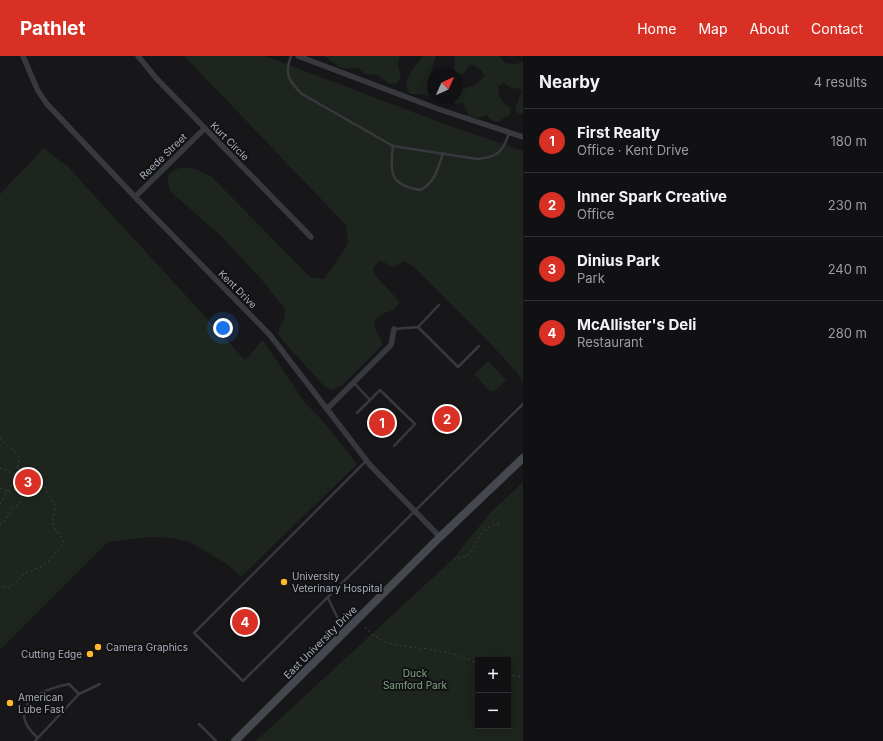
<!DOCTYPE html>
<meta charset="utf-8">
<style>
:root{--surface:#111114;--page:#1a1a1d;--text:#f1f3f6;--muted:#9c9da0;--line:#303134;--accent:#d93025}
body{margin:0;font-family:Inter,sans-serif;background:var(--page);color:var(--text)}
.controls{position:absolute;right:12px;bottom:12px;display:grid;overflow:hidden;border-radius:0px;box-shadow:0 2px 10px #0003}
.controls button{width:36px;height:36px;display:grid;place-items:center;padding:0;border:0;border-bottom:1px solid var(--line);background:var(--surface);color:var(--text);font:20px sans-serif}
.compass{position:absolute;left:427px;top:12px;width:36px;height:36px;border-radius:50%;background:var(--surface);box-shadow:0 2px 10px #0003;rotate:45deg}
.you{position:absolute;left:223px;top:272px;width:14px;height:14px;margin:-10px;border:3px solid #fff;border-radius:50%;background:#1a73e8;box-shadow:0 0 0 6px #1a73e833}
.badge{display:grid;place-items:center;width:26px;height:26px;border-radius:50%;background:var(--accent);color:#fff;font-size:13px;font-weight:700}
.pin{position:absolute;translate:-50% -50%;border:2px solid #fff;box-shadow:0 1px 4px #0006}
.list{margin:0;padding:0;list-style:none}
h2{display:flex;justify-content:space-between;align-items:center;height:52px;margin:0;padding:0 16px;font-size:17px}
h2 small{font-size:13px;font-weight:400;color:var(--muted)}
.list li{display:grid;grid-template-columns:26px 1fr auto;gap:12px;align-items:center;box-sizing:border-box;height:64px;padding:0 16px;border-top:1px solid var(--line)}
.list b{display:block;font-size:15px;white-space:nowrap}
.list p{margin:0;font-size:13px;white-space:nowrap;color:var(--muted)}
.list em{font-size:13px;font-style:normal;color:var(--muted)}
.map{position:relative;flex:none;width:523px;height:685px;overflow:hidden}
header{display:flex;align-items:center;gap:24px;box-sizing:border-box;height:56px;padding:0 20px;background:var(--accent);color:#fff}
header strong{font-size:19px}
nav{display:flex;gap:22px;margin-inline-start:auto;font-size:14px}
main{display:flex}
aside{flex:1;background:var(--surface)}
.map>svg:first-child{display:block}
</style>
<header>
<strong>Pathlet</strong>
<nav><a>Home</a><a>Map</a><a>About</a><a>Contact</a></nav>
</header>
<main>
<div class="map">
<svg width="523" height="685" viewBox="0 0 523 685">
<rect width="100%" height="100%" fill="#17171a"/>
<path fill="#1d251e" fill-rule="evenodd" d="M 184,0 L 265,0 L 455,72 L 523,95 L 523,327 L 517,316 L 486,283 L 413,210 L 404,205 C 385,217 395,208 379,205 L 373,212 L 374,218 L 400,246 L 394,254 C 384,257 371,260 376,274 C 378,280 382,283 382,289 L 342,329 L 332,334 L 325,331 L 283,285 L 278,278 L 279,272 L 284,264 L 285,253 L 261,223 L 222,181 L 170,135 L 167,120 C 181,105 196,113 212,121 L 310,221 L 324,223 L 348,188 L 346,169 Z
M 324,0 L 400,0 L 398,9 L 401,20 L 396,28 L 389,27 L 377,19 L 365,18 L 358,12 L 341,12 Z
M 422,0 L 436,0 L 429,22 L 433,25 L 433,41 L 421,38 L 410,38 C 400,25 415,12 422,0 Z
M 455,0 L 499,0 L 505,7 C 511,8 517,9 523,5 L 523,58 L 518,57 L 515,54 L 522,34 L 519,32 L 513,33 L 504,27 L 498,30 C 498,42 502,47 511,53 L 509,60 L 505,61 L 499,66 L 493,65 L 486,59 L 478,62 L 469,60 L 463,47 L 455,48 L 451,42 L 457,42 L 457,34 L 474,30 L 485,20 L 481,14 L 470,8 L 464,18 L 457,19 L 454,12 Z
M 44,92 L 68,111 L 245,304 L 263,284 L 306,348 L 322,364 L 357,408 L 241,521 L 228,509 L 190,486 L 172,482 L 150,481 L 108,486 L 0,594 L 0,138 Z
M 488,305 L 506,324 L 495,335 L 490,335 L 474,318 Z
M 523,426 L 523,685 L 256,685 L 453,503 L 490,457 ZM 478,604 L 508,604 L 508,670 L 478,670 Z"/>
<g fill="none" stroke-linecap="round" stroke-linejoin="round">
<path stroke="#3e4046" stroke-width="1" stroke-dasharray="2 3" stroke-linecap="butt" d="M 0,382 L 19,400 L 18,410 L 43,428 L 56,451 C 49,472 55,470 64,487 L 49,505 L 41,511 L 25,517 L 10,532 L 0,530
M 0,412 L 16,418
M 0,432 L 8,436 L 19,433 L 23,437 L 21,446 L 13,452 L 3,468 L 0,468
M 0,448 L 14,424 L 18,411
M 453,503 C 478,501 471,487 485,474 C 489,470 494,469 500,468
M 365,571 C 382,591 404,590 428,593 C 446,596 462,599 478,608
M 508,619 L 523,621"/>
<path stroke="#38393f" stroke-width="2.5" d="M 291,0 C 284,19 289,25 302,38 L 393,90 L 477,103 C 498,101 503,96 509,77
M 393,90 C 390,118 390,129 420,134 C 435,127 438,112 443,97
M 418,271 L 458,311 L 479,290
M 394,273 L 418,271 L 439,249
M 354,327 L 370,344
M 357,357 L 380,334 L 415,368 L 394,390
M 366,405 L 194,577 L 243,625 L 523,348
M 328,542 L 340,567 L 345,572
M 199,668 L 216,685
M 38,682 C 4,653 39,633 69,628 L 79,638
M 35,685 L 79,638 L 100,628"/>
<path stroke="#38393f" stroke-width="5.5" d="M 23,0 L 38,35 L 47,48 L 135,141 L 270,279 L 370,409 L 440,481
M 138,0 L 156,22 L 311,181
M 298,0 L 438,53 L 523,81
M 135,141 L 205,72
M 327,353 L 391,289 L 394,273"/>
<path stroke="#46484f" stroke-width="8" d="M 235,685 L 440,481 L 523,402"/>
</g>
<g fill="#ffb82a" stroke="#121215" stroke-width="1.5">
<circle cx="284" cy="526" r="4"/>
<circle cx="98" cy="591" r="4"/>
<circle cx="90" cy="598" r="4"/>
<circle cx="10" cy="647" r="4"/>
</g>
<g text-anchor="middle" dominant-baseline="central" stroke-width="4" stroke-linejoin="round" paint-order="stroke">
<g font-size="10" fill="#a8aeba" stroke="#121215">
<text transform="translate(230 85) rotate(45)">Kurt Circle</text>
<text transform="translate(163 100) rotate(-44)">Reede Street</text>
<text transform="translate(238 233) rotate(45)">Kent Drive</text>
<text transform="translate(320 586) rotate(-45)">East University Drive</text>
</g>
<g font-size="10" fill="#a8aeba" stroke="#121215" text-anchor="start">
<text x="292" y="520">University<tspan x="292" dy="12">Veterinary Hospital</tspan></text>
<text x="106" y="591">Camera Graphics</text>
<text x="82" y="598" text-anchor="end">Cutting Edge</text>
<text x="18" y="641">American<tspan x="18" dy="12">Lube Fast</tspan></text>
</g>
<g font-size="10" fill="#7ea780" stroke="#121215">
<text x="415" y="617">Duck<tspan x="415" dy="12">Samford Park</tspan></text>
</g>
</g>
</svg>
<div class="controls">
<button>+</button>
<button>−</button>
</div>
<svg class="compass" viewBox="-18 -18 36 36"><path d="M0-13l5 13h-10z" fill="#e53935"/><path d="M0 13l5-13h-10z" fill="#9c9da0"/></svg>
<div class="you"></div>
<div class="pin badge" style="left:382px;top:367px">1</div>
<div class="pin badge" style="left:447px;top:363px">2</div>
<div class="pin badge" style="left:28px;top:426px">3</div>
<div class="pin badge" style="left:245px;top:566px">4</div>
</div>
<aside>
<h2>Nearby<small>4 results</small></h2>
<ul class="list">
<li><span class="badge">1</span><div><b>First Realty</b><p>Office · Kent Drive</p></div><em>180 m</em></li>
<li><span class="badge">2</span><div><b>Inner Spark Creative</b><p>Office</p></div><em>230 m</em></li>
<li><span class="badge">3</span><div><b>Dinius Park</b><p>Park</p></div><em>240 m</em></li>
<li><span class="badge">4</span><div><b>McAllister's Deli</b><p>Restaurant</p></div><em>280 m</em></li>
</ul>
</aside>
</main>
